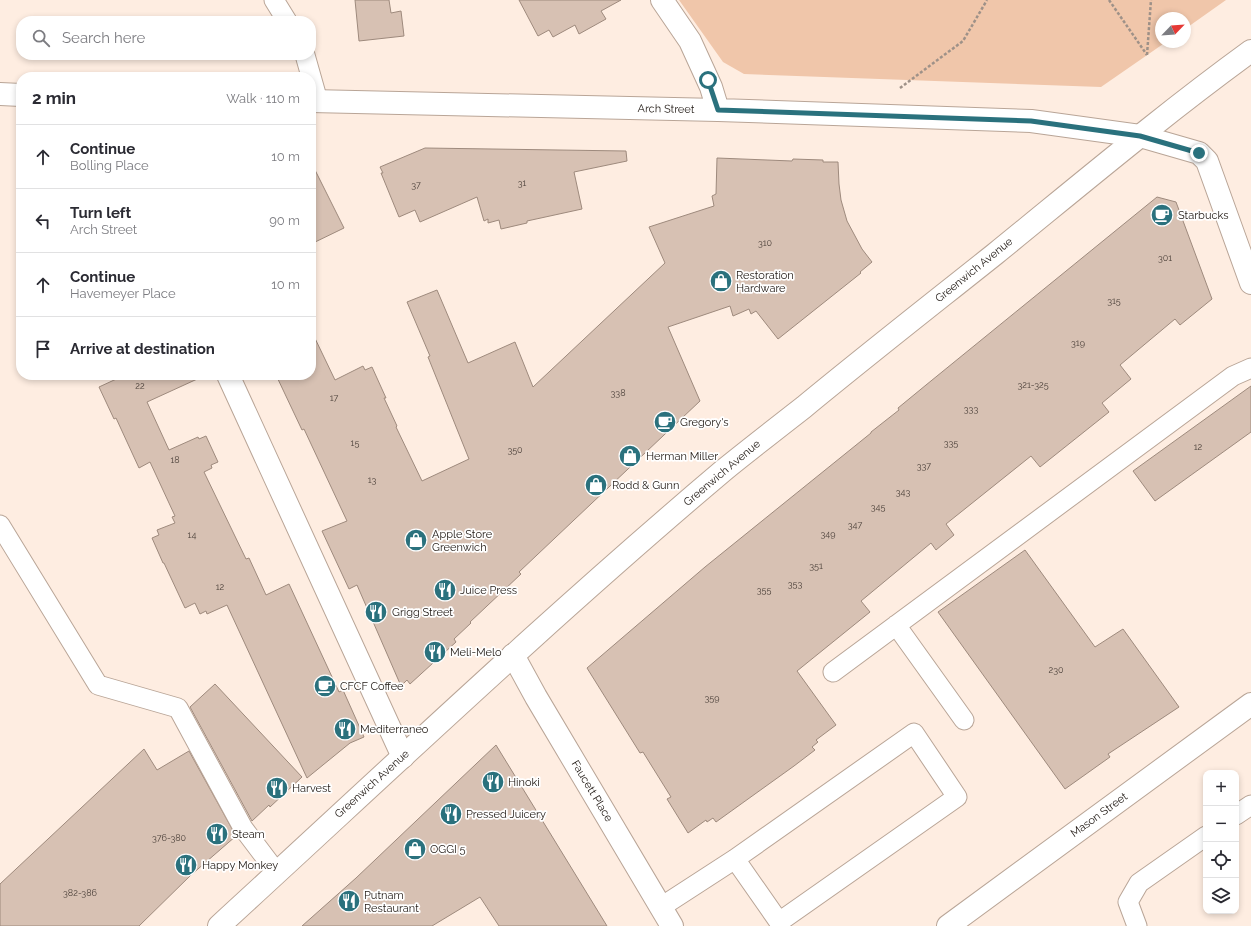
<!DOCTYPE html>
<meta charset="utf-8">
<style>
:root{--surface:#fff;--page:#f7f7f7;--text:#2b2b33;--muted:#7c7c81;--line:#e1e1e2}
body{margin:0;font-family:Raleway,sans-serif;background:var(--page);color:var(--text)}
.controls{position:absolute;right:12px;bottom:12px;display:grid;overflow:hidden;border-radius:8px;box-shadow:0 2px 6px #0003}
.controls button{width:36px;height:36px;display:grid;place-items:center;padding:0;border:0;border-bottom:1px solid var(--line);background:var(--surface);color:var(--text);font:20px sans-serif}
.compass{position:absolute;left:1155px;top:12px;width:36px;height:36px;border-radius:50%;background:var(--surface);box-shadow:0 2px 6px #0003;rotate:65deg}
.stop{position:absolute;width:12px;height:12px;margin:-9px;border:3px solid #2a717d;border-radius:50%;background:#fff}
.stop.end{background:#2a717d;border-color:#fff;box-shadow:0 1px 4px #0008}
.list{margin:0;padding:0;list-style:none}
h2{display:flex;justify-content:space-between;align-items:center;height:52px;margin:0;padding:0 16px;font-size:17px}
h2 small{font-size:13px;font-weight:400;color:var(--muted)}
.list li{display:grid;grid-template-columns:26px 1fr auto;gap:12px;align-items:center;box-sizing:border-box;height:64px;padding:0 16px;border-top:1px solid var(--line)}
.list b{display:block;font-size:15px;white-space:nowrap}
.list p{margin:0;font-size:13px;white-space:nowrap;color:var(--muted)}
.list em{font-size:13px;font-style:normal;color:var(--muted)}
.icon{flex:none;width:22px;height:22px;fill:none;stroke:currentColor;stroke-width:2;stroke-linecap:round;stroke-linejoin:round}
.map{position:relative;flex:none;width:1251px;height:926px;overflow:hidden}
.search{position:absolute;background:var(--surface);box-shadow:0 2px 6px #0003;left:16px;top:16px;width:300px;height:44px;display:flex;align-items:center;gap:10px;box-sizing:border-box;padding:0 14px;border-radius:16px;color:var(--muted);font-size:15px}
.panel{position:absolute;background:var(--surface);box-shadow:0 2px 6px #0003;left:16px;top:72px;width:300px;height:308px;border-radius:16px}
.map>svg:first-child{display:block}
</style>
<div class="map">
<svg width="1251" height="926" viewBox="0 0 1251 926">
<rect width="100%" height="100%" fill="#feede1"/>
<path fill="#f0c6aa" d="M 679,0 L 1226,0 L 1185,29 L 1185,18 L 1161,18 L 1161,42 L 1166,42 L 1101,87 L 744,74 L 723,62 Z"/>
<path fill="#d7c1b3" stroke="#9e8a7d" d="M 355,0 L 389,0 L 391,13 L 401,11 L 404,36 L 359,41 Z
M 519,0 L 621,0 L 601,11 L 606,19 L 579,34 L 575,25 L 553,37 L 549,30 L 538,36 Z
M 425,148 L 626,151 L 627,161 L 574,172 L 582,209 L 527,221 L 527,223 L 501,229 L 499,220 L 488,223 L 488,219 L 484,221 L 477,197 L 420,222 L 415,210 L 399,217 L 381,173 L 383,173 L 380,167 Z
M 717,158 L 792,161 L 793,159 L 823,160 L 823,162 L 838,162 L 839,184 L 841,200 L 847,221 L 862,249 L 872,262 L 860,272 L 861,273 L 778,339 L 756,311 L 751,314 L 749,309 L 733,316 L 730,306 L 668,327 L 700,401 L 519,572 L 521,574 L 470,622 L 471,623 L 454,639 L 456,642 L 410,684 L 407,680 L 401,686 L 357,585 L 349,589 L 322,531 L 347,521 L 304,429 L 302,430 L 276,375 L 311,375 L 311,330 L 335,380 L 363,366 L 365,370 L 372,367 L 386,398 L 384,398 L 397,426 L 396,427 L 422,481 L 469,459 L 428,357 L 430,356 L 407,302 L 437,290 L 468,363 L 515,342 L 533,387 L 665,263 L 649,227 L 714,206 L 712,196 L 716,194 Z
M 311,162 L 344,228 L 311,244 Z
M 1157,197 L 1176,202 L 1212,299 L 1180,325 L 1175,319 L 1120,365 L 1131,379 L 1102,403 L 1109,412 L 1040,467 L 1031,456 L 946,524 L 954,535 L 936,550 L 931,543 L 861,601 L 870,612 L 797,671 L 836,725 L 816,740 L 818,742 L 812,747 L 815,750 L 794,766 L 716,822 L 713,818 L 707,822 L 706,820 L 688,833 L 667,799 L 671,797 L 643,752 L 640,753 L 587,668 L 705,567 L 871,433 L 871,432 L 899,410 L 898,408 L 926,385 Z
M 125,375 L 206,375 L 147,402 L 169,450 L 198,437 L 199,439 L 206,436 L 218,462 L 211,465 L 212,468 L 204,472 L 246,559 L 249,558 L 266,595 L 289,584 L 339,692 L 343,690 L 364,737 L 350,743 L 307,778 L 227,605 L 207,614 L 206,611 L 200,614 L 195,603 L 185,608 L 164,563 L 163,563 L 152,538 L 159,535 L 157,530 L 175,523 L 172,517 L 175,516 L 150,462 L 139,468 L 116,418 L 114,419 L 99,387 Z
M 1251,386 L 1251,432 L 1155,501 L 1133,471 Z
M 1025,550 L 1095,647 L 1123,629 L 1179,707 L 1108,754 L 1110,757 L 1065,789 L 938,612 Z
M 215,684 L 302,777 L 270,807 L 269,805 L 252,821 L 190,707 Z
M 496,745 L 607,926 L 499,926 L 480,897 L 432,926 L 302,926 L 356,878 Z
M 144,749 L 157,770 L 189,751 L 236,836 L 191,875 L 139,926 L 0,926 L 0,884 Z"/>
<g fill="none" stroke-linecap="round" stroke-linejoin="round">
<g stroke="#b9a597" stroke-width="21">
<path id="service" d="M 274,0 L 287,21
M 305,55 L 318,101
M 0,525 L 98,685 L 178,708 L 243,828 L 277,873
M 896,625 L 964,720
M 833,672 L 1233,376 L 1251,368
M 1236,815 L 1251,805
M 661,907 L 735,859 L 914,733 L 957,797 L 779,922 L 735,859
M 1137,926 L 1128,902 L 1139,883 L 1206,836"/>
</g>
<g stroke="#b9a597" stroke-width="24">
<path id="minor" d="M 662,0 L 690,41 L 711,87 L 718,110
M 0,94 L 21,95
M 311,101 L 718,110 L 1031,121 L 1140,136
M 228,375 L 403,757
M 513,655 L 536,697 L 672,926"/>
</g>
<g stroke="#b9a597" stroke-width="24">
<path id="tertiary" d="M 1140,136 L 1199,153 L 1207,161 L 1251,283
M 948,926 L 1251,704"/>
</g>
<g stroke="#b9a597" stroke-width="24">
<path id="secondary" d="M 219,926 C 386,773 550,617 724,470 C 750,449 777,428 804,407 C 867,355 931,305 995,254 C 1080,185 1163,115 1251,51"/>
</g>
<path stroke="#9e9188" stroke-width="2.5" stroke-dasharray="3 2" stroke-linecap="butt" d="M 1109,0 L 1147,55
M 1147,55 L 1151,0
M 900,88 L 963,41 L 987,0"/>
<use href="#service" stroke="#fff" stroke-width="19"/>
<use href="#minor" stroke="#fff" stroke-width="22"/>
<use href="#tertiary" stroke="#fff" stroke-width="22"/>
<use href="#secondary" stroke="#fff" stroke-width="22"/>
</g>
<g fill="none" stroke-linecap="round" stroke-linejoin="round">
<path stroke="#2a717d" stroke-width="5" d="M 708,80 L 718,110 L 1031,121 L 1140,136 L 1199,153"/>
</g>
<defs>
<g id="cafe-disc" transform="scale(1.15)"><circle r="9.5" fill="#2a717d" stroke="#fff"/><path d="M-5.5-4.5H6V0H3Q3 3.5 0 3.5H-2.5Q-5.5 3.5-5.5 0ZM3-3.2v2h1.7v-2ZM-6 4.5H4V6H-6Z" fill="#fff"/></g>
<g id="shop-disc" transform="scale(1.15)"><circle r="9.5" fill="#2a717d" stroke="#fff"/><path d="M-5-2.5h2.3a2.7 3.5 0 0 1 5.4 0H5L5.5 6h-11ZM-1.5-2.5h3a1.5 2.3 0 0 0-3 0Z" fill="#fff"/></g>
<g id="restaurant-disc" transform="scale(1.15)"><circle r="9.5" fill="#2a717d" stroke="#fff"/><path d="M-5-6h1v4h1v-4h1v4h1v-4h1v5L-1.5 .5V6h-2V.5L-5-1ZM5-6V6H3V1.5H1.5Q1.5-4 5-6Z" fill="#fff"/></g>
</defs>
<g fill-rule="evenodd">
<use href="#cafe-disc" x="1162" y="215"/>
<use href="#shop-disc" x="721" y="281"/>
<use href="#cafe-disc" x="665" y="422"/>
<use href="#shop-disc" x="630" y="456"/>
<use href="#shop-disc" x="596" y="485"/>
<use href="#shop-disc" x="416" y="540"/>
<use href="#restaurant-disc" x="445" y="590"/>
<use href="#restaurant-disc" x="376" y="612"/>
<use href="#restaurant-disc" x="435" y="652"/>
<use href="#cafe-disc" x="325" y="686"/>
<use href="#restaurant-disc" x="345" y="729"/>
<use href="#restaurant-disc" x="493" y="782"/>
<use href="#restaurant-disc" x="277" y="788"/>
<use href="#restaurant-disc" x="451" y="814"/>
<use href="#restaurant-disc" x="217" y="834"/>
<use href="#shop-disc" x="415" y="849"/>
<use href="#restaurant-disc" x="186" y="865"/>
<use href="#restaurant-disc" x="349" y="901"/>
</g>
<g text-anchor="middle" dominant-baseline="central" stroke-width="3.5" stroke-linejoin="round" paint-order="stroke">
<g font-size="9" fill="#4e433c">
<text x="522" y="183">31</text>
<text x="416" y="185">37</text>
<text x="765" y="243">310</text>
<text x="1165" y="258">301</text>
<text x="1114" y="301">315</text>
<text x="1078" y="343">319</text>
<text x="1033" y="385">321-325</text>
<text x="140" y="386">22</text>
<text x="618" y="393">338</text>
<text x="334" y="398">17</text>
<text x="971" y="409">333</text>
<text x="355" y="443">15</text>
<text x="951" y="443">335</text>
<text x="1198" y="447">12</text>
<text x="515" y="450">350</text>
<text x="175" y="460">18</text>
<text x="924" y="466">337</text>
<text x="372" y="480">13</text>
<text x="903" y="492">343</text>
<text x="878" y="507">345</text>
<text x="855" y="525">347</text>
<text x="828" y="534">349</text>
<text x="192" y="535">14</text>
<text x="816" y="566">351</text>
<text x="795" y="584">353</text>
<text x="220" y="587">12</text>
<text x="764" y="590">355</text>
<text x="1056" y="670">230</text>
<text x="712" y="698">359</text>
<text x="169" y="838">376-380</text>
<text x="80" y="893">382-386</text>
</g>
<g font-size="11" fill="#201914" stroke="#fff">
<text transform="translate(666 109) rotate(1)">Arch Street</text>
<text transform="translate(974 270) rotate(-39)">Greenwich Avenue</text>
<text transform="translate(722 473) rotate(-40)">Greenwich Avenue</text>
<text transform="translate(372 784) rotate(-42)">Greenwich Avenue</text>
<text transform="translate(592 791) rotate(59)">Faucett Place</text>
<text transform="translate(1099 815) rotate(-36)">Mason Street</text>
</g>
<g font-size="11" fill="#201914" stroke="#fff" text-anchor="start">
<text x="1178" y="215">Starbucks</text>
<text x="736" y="275">Restoration<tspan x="736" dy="13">Hardware</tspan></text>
<text x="680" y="422">Gregory's</text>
<text x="646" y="456">Herman Miller</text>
<text x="612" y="485">Rodd &amp; Gunn</text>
<text x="432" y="534">Apple Store<tspan x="432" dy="13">Greenwich</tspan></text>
<text x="460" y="590">Juice Press</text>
<text x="392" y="612">Grigg Street</text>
<text x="450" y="652">Meli-Melo</text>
<text x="340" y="686">CFCF Coffee</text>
<text x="360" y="729">Mediterraneo</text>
<text x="508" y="782">Hinoki</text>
<text x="292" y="788">Harvest</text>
<text x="466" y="814">Pressed Juicery</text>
<text x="232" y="834">Steam</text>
<text x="430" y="849">OGGI 5</text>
<text x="202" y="865">Happy Monkey</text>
<text x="364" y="895">Putnam<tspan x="364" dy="13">Restaurant</tspan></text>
</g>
</g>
</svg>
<div class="controls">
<button>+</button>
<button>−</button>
<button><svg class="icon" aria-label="locate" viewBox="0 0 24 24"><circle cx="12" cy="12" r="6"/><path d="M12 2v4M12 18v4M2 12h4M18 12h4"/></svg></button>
<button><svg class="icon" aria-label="layers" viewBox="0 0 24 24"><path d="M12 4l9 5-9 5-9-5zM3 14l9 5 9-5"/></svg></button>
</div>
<svg class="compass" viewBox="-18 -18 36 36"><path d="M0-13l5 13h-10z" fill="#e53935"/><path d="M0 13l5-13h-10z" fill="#7c7c81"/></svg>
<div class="stop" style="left:708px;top:80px"></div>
<div class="stop end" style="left:1199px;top:153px"></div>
<div class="search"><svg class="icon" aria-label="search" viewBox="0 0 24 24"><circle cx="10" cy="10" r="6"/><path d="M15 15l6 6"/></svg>Search here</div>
<section class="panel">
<h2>2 min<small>Walk · 110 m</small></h2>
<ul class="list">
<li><svg class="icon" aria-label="ahead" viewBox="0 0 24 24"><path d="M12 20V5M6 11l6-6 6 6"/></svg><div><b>Continue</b><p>Bolling Place</p></div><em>10 m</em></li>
<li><svg class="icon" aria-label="left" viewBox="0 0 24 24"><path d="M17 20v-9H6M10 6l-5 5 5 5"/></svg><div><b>Turn left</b><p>Arch Street</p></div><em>90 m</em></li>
<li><svg class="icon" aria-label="ahead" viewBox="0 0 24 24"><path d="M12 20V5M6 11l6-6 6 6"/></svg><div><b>Continue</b><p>Havemeyer Place</p></div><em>10 m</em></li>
<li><svg class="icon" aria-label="arrive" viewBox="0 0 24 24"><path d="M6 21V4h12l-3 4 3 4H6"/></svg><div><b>Arrive at destination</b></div></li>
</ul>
</section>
</div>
